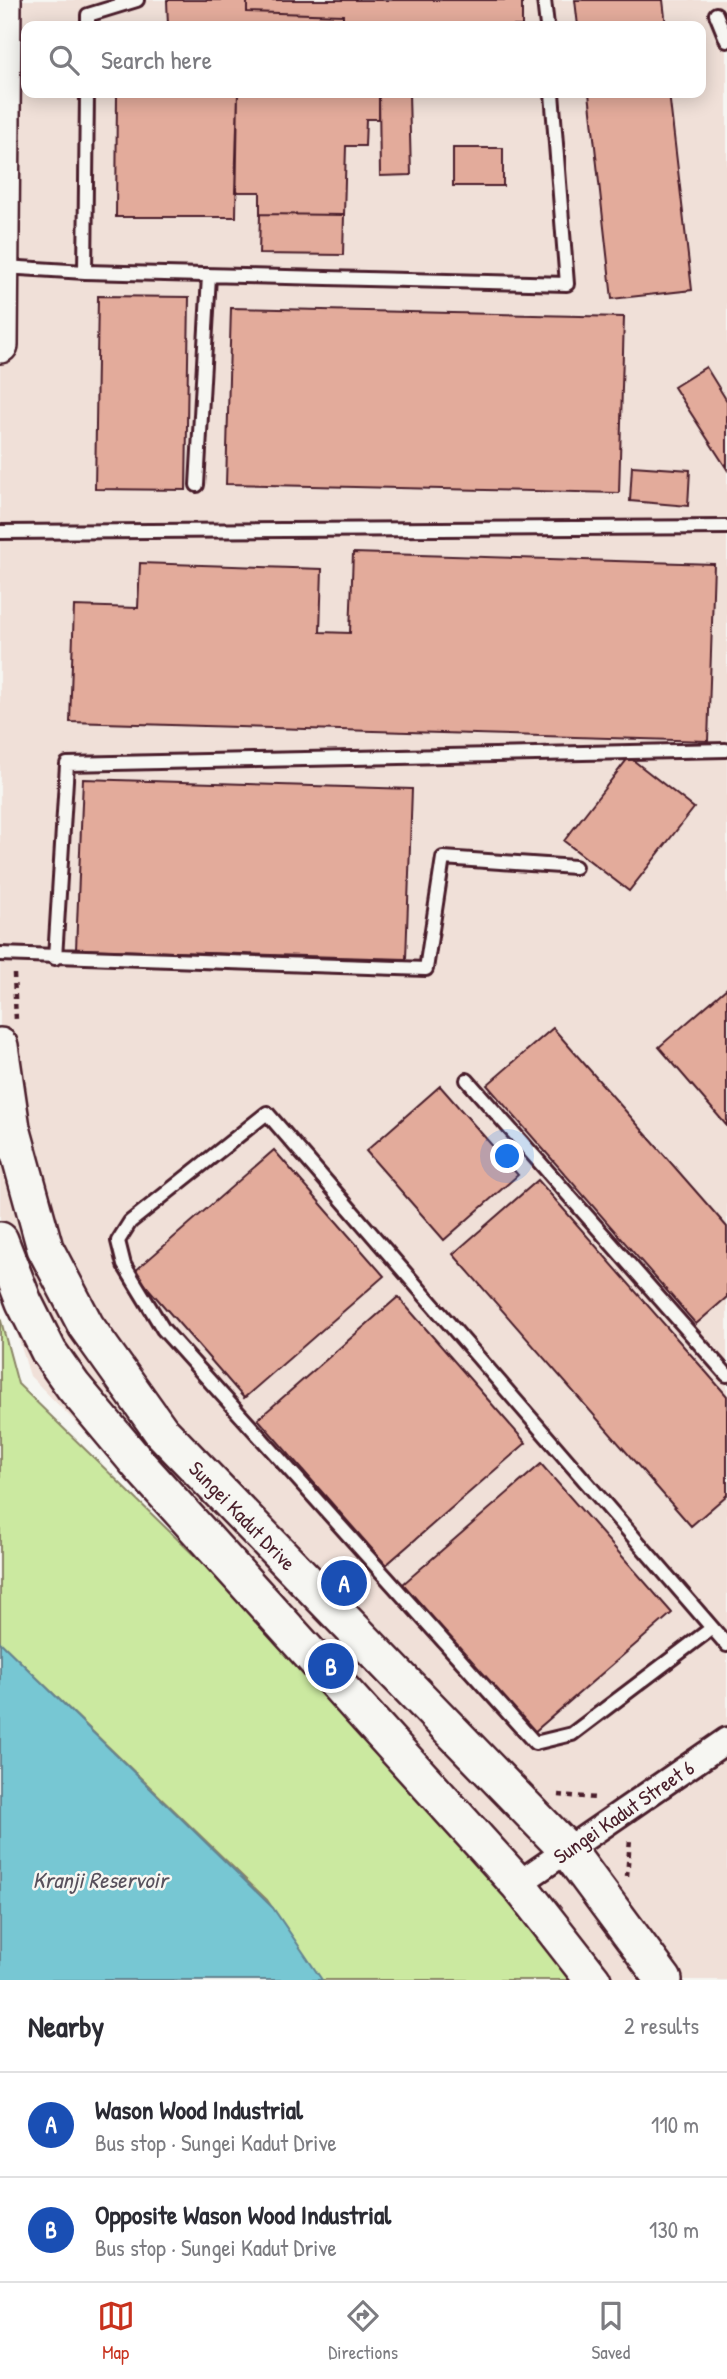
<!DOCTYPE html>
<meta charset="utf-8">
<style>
:root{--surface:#fff;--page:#f7f7f7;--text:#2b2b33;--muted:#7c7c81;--line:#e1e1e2;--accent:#c8321e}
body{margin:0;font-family:"Patrick Hand",sans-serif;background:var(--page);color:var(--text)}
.you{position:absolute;left:508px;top:1157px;width:24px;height:24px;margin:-18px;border:5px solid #fff;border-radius:50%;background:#1a73e8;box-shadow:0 0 0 10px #1a73e833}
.badge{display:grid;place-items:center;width:46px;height:46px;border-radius:50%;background:var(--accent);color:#fff;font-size:23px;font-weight:700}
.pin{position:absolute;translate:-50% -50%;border:4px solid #fff;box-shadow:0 2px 7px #0006}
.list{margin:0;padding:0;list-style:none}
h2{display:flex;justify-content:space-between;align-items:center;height:91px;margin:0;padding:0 28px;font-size:30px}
h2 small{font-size:23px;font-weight:400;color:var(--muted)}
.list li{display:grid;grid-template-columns:46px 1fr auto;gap:21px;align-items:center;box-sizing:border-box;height:105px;padding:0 28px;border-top:2px solid var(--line)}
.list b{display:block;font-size:26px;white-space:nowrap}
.list p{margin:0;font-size:23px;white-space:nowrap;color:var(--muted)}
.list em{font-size:23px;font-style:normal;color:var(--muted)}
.icon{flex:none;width:38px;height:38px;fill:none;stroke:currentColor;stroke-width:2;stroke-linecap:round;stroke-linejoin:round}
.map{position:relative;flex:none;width:727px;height:1980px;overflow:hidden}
.search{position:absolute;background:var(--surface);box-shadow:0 4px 18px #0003;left:21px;right:21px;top:21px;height:77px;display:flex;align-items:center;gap:18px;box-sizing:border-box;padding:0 24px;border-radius:14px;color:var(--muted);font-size:26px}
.sheet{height:301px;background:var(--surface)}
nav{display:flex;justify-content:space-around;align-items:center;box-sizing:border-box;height:98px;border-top:2px solid var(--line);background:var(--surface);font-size:19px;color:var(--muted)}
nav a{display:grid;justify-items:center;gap:4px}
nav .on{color:var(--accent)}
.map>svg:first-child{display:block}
</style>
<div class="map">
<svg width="727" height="1980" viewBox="0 0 727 1980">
<rect width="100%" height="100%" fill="#f6f6f2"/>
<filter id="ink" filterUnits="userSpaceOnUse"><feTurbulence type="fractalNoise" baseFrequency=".0143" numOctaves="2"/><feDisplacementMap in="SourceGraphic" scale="14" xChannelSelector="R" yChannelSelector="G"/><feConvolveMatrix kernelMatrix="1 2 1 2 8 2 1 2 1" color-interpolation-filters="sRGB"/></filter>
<g filter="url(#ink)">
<path fill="#f0e0d8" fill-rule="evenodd" d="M 0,0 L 727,0 L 727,1980 L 590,1980 L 523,1877 L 30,1376 L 0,1278 ZM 26,26 L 701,26 L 701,93 L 26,93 Z"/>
<path fill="#cbe9a0" stroke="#8a8466" stroke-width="2" d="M 0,1317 L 18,1384 L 315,1673 L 590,1980 L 321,1980 L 267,1900 L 0,1642 Z"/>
<path fill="#77c7d3" stroke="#658490" stroke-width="2" d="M 0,1642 L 273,1908 L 322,1980 L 0,1980 Z"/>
<path fill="#e3ab9b" stroke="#4a1f2b" stroke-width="2" d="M 167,0 L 247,0 L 247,12 L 343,15 L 343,26 L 168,26 Z
M 247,0 L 522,0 L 522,26 L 343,26 L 343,15 L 247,12 Z
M 575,0 L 663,0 L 666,26 L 578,26 Z
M 117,93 L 238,93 L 236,217 L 116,217 Z
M 238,93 L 379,93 L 379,119 L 366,119 L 365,146 L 346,146 L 344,215 L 260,214 L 260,192 L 235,192 Z
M 379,93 L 409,93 L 411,175 L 380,176 Z
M 589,93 L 669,93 L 692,290 L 612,299 Z
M 453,148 L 503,148 L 503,186 L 453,186 Z
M 260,214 L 344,215 L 343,255 L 259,254 Z
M 98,296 L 189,297 L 186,490 L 95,489 Z
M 231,308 L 624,317 L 619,493 L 226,484 Z
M 706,367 L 727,401 L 727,469 L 674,387 Z
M 632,466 L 690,470 L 688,506 L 630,501 Z
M 353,553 L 714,564 L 708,741 L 70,722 L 74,606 L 138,608 L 140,563 L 322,569 L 320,632 L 350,633 Z
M 629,757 L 694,808 L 629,891 L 564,841 Z
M 83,779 L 412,789 L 406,959 L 76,949 Z
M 727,988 L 727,1126 L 659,1047 Z
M 553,1028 L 727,1227 L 727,1297 L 696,1324 L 487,1085 Z
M 440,1086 L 518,1175 L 444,1240 L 366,1151 Z
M 274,1150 L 384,1276 L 244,1398 L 134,1272 Z
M 538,1180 L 727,1396 L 727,1495 L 691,1526 L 453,1254 Z
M 398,1297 L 526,1443 L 386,1565 L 258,1419 Z
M 541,1464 L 672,1613 L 533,1733 L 403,1584 Z"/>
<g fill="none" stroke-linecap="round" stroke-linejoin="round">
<g stroke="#4a1f2b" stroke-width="18">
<path id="service" d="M 544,0 L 547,26
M 716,14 L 727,41
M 88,26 L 88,15 L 137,0
M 4,267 L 85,272 L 567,284 L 552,93
M 85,272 L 87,93
M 197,485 L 209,276
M 0,532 L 727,527
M 0,954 L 426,969 L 443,858 L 575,867
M 55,958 L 67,764 L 726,750
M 467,1080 L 727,1375
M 712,1628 L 572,1734 L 535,1743 L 163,1329 L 124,1265 L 118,1241 L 130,1222 L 267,1113 L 727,1645"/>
</g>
<g stroke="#4a1f2b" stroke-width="30">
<g id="minor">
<path id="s1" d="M 518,1884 L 727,1740"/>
</g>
</g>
<g stroke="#4a1f2b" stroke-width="40">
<g id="secondary">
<path d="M 0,345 L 3,0"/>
<path id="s2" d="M 0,1046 L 12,1128 L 45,1248 L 86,1326 L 161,1431 L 569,1852 L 664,1980"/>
<path d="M 0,1240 L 24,1302 L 49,1352 L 73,1386 L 140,1466 L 518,1884 L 593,1980"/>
</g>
</g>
<path stroke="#4a1f2b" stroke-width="4.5" stroke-dasharray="5 5" stroke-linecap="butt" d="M 14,974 L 16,1021
M 559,1795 L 596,1798
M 627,1876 L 630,1839"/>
<use href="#service" stroke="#f6f6f2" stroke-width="12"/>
<use href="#minor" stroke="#f6f6f2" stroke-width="24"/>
<use href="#secondary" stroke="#f6f6f2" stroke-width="35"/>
</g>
</g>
<g text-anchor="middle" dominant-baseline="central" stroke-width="5" stroke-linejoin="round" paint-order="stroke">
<g font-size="21" fill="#4a1f2b" stroke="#f6f6f2">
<text stroke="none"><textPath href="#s2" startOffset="542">Sungei Kadut Drive</textPath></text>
<text stroke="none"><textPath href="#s1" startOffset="128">Sungei Kadut Street 6</textPath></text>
</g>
<g font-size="23" font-style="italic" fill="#58515d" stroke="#f6f6f2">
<text x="100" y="1879">Kranji Reservoir</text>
</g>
</g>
</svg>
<div class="you"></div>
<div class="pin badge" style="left:344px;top:1583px;background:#1a4fb4">A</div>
<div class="pin badge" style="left:331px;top:1666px;background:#1a4fb4">B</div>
<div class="search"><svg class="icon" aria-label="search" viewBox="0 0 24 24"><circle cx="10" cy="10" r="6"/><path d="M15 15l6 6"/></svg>Search here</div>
</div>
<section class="sheet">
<h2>Nearby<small>2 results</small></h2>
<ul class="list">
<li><span class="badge" style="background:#1a4fb4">A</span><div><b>Wason Wood Industrial</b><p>Bus stop · Sungei Kadut Drive</p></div><em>110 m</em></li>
<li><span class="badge" style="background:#1a4fb4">B</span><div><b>Opposite Wason Wood Industrial</b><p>Bus stop · Sungei Kadut Drive</p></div><em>130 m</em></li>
</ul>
</section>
<nav>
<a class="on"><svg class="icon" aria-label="map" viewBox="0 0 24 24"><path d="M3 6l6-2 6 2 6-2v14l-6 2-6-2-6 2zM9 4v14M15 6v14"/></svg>Map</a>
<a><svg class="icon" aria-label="directions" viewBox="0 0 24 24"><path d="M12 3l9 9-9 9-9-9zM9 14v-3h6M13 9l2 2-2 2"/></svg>Directions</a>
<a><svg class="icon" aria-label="saved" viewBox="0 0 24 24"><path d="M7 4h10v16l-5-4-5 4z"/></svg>Saved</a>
</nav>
